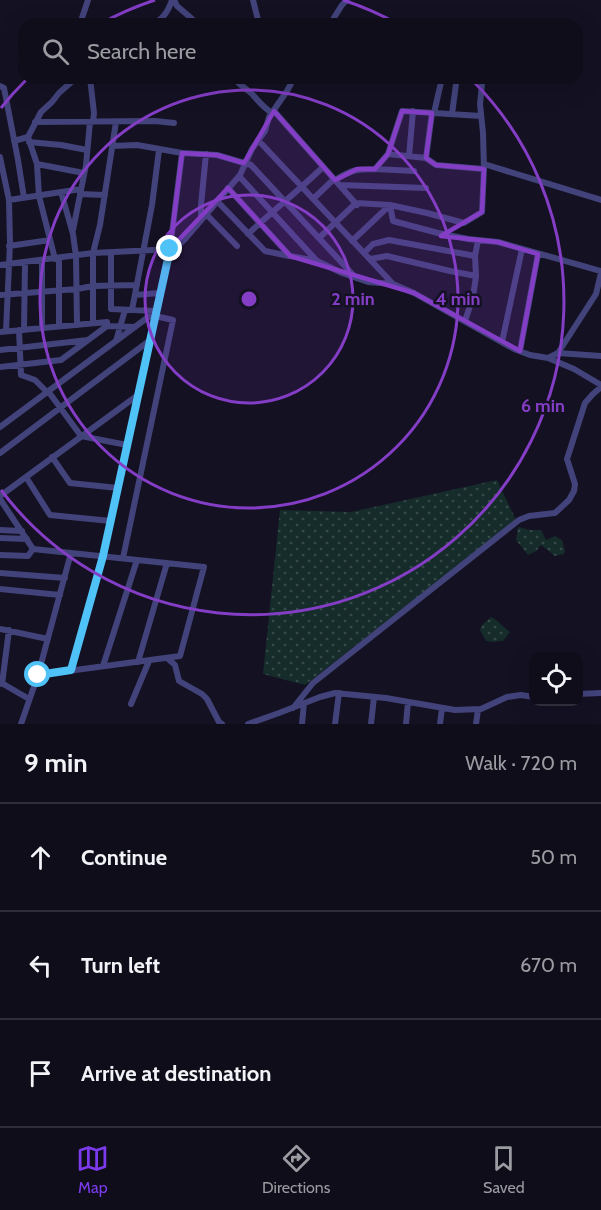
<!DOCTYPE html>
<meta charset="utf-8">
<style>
:root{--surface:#0f0d1a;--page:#181623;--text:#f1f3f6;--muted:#9b9ca2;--line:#2f2d39;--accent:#7c3aed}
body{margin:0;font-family:Cabin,sans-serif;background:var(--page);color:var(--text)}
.controls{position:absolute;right:18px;bottom:18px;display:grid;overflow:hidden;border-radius:12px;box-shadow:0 6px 24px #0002}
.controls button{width:54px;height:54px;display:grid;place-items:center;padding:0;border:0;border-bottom:2px solid var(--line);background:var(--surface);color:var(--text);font:30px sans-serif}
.stop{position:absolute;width:18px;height:18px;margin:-14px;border:4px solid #4fc3f7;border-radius:50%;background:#fff}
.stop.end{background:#4fc3f7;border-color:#fff;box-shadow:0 2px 6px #0008}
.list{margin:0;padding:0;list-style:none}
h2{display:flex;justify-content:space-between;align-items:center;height:78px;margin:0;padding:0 24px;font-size:26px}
h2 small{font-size:20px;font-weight:400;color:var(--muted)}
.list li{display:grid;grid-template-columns:39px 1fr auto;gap:18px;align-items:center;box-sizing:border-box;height:108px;padding:0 24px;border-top:2px solid var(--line)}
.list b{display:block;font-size:22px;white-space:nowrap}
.list em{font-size:20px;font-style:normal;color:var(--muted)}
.icon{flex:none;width:33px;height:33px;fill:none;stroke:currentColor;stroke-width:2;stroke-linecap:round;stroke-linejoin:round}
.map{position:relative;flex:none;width:601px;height:724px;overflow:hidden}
.search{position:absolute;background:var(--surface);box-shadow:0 6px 24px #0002;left:18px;right:18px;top:18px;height:66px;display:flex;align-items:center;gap:15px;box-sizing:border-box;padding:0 21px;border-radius:18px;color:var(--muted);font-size:22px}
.sheet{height:402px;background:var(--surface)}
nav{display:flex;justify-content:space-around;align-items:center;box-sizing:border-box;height:84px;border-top:2px solid var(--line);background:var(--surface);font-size:16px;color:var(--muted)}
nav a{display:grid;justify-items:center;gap:3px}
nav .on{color:var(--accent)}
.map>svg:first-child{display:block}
</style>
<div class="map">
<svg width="601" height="724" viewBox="0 0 601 724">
<defs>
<pattern id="grass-dots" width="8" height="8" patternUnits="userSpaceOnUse" patternTransform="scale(1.5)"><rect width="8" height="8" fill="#152c2a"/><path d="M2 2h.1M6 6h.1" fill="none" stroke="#364a4a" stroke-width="1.8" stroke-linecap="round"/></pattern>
</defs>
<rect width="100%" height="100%" fill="#141123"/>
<path fill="url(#grass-dots)" d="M 497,480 L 516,520 L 305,685 L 263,674 L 280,510 L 351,512 Z
M 518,527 L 530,530 L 541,530 L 546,540 L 555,536 L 562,540 L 565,551 L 564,554 L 555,556 L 541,545 L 536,551 L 528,555 L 516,540 Z
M 491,617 C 499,621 503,627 510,632 L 503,641 L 492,642 L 486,641 L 480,630 L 482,625 Z"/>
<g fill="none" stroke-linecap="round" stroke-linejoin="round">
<path stroke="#42437b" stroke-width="6" d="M 174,0 L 177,6 L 198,24
M 253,0 L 259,24
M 80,24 L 88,0
M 132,24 C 139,22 145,24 153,23 C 163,20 169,9 172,0
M 330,24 L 342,5 L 347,0
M 90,78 L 94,113 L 93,122
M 234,78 C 239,85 247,89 253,95 C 259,102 264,108 272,113
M 0,86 L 4,88 L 18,160 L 24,198
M 274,111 L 357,205
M 434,113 L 442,78
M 452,114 L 456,84
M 35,122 L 155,121 L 174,123
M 28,137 L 37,164 L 39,196 L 55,259
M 258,140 L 393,284 L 414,293 L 514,349 L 530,355 L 548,358 L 574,369 L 601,385
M 14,141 L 28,137 L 41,112 L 52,102 L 59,93 L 76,78
M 29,142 L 61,145 L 87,150
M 112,146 L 137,145 L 182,153 L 217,155 L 251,165 L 356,278
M 388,154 L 402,111 L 481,116
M 409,156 L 413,111
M 0,157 L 9,200 L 10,243 L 6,331
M 426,158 L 432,113
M 37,164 L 84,173
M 484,164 L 601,200
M 375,169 L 414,171
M 239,176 L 317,261 L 342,273 L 368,282 L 393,284
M 335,180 C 352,170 355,169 375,169 L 388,154 L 426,158 L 436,165 L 484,169
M 340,185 L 426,188
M 228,188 L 290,256 L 317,261
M 61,192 L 73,234 L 76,256 L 77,325
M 80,194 L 105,195
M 313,199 L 334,179
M 9,200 L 81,189
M 217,201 L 265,251 L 289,256
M 390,205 L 393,221 L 438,233 L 468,239 L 498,242 L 601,271
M 206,214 L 237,246
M 201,219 L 201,205 L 206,154
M 73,230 L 86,165 L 90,122
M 248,234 C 273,211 299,190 323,167
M 319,238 L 356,203 L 390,205 L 427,213 L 464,223 L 482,212 L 484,169 L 483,133 L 480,104 L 482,84
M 352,241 L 390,205
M 9,246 L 50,240
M 170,249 L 182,153
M 111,253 L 111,309 L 155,311
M 364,253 L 373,244 L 389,240 L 475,256
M 59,258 L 59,326
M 370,259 L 387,256 L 450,271 L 476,276
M 0,265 L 93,253 L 174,249
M 0,295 L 77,289 L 93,286 L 137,285
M 135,295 L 160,293
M 132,310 L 152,205 L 159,150
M 465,321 L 473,297 L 476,276 L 475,256 L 478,240
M 93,323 L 93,253 L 100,225 L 116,122
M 107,326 L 135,327
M 42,328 L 42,260
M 19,330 L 21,375 L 35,380 L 47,392
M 24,330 L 25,263
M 0,332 L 107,322 L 107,326 L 61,360 L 0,367
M 116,341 L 125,310
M 502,342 L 522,249
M 0,350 L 88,340
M 520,351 L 538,254
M 558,353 L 601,356
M 548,358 L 558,353 L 596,294 L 601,273
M 48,391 L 81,436 L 127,445
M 0,427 L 155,312
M 0,453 L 149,341
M 52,457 L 70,483 L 118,488
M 26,477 L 50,515 L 111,521
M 0,496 L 138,395
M 0,499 L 33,549 L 204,567 L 180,656 L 38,675
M 0,530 L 22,531
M 0,538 L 27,539
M 0,555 L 28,556 L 33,549
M 123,558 L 173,320 L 155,316
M 0,573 L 65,578
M 0,589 L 60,595
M 0,629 L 48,639
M 167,658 L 175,665 L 179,681 L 202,694 L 207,699 L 219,722 L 222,724
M 138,662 L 167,563
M 103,666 L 137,560
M 71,671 L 103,556 L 169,254 L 185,239 L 240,175 L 252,149 L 265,131 L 269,117 L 287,91 L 294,78
M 0,682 L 29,699
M 2,684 L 9,630
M 578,694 L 601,693
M 131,704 L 149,661
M 293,708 L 313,683 L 519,520 L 529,516 L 555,513 L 569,500 L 574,491 L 575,484 L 567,459 L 585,403 L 593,394 L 601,387
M 21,724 L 38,675 L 71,553
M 248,724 L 279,713 L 320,697 L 335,693 L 386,698 L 455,710 L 481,709 L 507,697 L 521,695 L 534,697
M 302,724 L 304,703
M 335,724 L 339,693
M 371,724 L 374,697
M 406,724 L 408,702
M 440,724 L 442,708
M 476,724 L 478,710"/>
</g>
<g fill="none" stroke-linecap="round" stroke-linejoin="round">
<path stroke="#4fc3f7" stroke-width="8" d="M 38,675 L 71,670 L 103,556 L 169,254 L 174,249 L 170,249"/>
</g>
<path fill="#843dc5" fill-opacity="0.2" stroke="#843dc5" stroke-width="4.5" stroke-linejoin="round" d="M 274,111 L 335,180 L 357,169 L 375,169 L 388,154 L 402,111 L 432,113 L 426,158 L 436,165 L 484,169 L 482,212 L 441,236 L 498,242 L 538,254 L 520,351 L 414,293 L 290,256 L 228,188 L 170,249 L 182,153 L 217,155 L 244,163 Z"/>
<circle cx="249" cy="299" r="104" fill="#843dc5" fill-opacity=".12"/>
<g fill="none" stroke="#843dc5" stroke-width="3">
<circle cx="249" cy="299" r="104"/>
<circle cx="249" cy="299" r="209"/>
<path d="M1 108A313 313 0 0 1 26 80M100 24A313 313 0 0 1 155 0M343 0A313 313 0 0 1 398 24M472 80A313 313 0 1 1 1 490"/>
</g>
<circle cx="249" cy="299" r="9" fill="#843dc5" stroke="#141123" stroke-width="3"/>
<g font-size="18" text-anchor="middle" font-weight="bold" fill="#843dc5" stroke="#141123" stroke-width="5" stroke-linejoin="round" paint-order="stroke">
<text x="353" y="305">2 min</text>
<text x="458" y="305">4 min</text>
<text x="543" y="412">6 min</text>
</g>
</svg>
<div class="controls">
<button><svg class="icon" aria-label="locate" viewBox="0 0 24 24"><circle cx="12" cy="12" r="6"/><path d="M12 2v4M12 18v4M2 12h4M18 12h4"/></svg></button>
</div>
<div class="stop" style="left:38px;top:675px"></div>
<div class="stop end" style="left:170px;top:249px"></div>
<div class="search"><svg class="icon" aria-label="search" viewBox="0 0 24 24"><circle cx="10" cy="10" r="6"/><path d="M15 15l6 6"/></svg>Search here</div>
</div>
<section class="sheet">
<h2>9 min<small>Walk · 720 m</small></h2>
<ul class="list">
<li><svg class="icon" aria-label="ahead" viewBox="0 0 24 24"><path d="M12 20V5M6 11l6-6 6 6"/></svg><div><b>Continue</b></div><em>50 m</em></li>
<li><svg class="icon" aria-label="left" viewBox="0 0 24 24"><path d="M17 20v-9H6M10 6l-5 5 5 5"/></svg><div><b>Turn left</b></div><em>670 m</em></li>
<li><svg class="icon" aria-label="arrive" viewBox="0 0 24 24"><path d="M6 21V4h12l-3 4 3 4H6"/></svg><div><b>Arrive at destination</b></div></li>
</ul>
</section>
<nav>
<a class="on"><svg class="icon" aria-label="map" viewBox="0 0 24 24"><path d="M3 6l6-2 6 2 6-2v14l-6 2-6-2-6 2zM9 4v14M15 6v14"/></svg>Map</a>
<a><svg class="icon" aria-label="directions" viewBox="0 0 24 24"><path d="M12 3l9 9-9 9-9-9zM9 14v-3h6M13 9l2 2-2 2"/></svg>Directions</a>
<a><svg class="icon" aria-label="saved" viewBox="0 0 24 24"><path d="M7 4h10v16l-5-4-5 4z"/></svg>Saved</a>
</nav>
